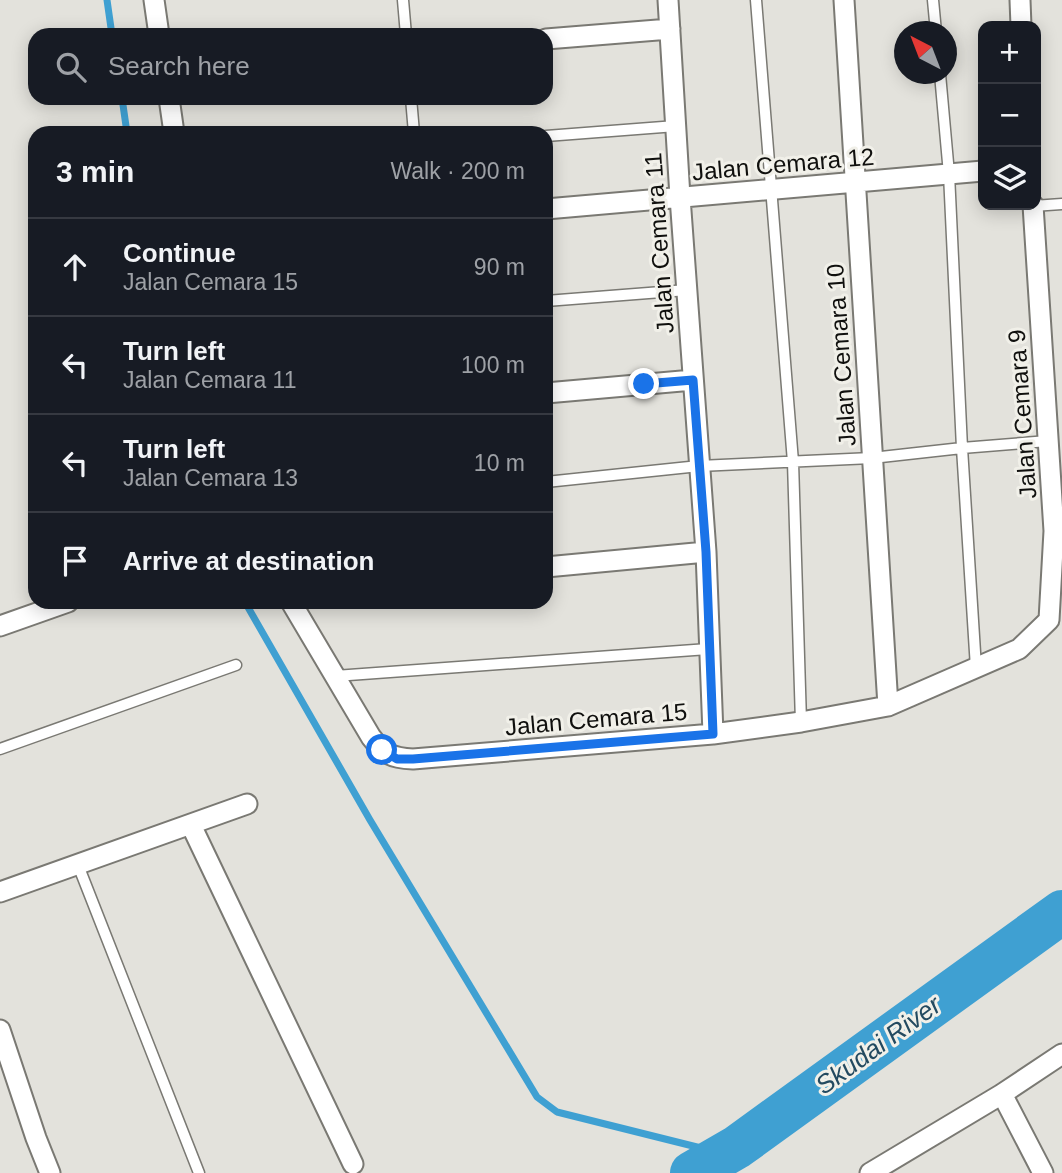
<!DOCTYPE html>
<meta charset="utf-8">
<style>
:root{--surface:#171b24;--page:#20242c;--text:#f1f3f6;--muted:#9ea1a6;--line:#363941}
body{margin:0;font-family:Helvetica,sans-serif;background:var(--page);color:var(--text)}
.controls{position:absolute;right:21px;top:21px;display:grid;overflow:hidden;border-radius:14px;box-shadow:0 4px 18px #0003}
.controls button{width:63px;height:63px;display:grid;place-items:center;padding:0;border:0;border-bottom:2px solid var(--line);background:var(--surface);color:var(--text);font:35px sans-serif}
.compass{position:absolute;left:894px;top:21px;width:63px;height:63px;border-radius:50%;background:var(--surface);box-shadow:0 4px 18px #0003;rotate:318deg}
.stop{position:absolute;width:21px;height:21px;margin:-16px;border:5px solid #1a73e8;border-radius:50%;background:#fff}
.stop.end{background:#1a73e8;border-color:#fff;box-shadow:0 2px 7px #0008}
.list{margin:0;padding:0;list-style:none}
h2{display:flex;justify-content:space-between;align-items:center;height:91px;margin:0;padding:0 28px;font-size:30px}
h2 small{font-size:23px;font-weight:400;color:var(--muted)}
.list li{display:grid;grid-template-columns:46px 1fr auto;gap:21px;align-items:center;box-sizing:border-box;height:98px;padding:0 28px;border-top:2px solid var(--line)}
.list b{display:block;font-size:26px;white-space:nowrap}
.list p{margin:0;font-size:23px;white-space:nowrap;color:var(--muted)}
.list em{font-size:23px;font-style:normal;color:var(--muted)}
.icon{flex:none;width:38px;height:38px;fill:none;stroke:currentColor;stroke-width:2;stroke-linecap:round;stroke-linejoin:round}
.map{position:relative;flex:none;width:1062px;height:1173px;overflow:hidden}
.search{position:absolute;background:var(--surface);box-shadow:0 4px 18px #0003;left:28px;top:28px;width:525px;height:77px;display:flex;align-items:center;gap:18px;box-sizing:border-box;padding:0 24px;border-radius:21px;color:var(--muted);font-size:26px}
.panel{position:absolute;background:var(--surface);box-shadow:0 4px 18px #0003;left:28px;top:126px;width:525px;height:483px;border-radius:21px}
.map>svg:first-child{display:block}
</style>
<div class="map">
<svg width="1062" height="1173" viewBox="0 0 1062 1173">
<rect width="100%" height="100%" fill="#e3e2dc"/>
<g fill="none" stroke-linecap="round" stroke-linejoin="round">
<path stroke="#3fa0d2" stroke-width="7" d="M 107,0 L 112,35
M 122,98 L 127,133
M 245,602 L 370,820 L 537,1097 L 557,1112 L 725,1154"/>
<path stroke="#3fa0d2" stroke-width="44" d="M 692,1173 L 737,1147 L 1062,912"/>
<g stroke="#7a7973" stroke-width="13">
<path id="service" d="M 403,0 L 406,35
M 756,0 L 793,462 L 801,722
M 933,0 L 936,32
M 940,74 L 949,174 L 962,448 L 976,668
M 411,98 L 414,133
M 546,136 L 676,126
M 1033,206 L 1062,204
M 546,301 L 687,290
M 546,482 L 699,466 L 872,458 L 962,448 L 1048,441
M 335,676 L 708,649
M 0,749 L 236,665
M 78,865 L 199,1173"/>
</g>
<g stroke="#7a7973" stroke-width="23">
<path id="minor" d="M 154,0 L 159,35
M 668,0 L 680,197 L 706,552 L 713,734
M 844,0 L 888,706
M 1020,0 L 1021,26
M 546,39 L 670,29
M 169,98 L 174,133
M 546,209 L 983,171
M 546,393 L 693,380
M 546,567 L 706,552
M 291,602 L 371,737 C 384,754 391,758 413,759 L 713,734 L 801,722 L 888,706 L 1019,649 L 1049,620 L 1054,531 L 1033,205
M 0,626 L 68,602
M 191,825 L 353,1164
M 0,892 L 247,804
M 0,1030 L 36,1138 L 50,1173
M 1002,1094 L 1043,1173
M 870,1173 L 1002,1094 L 1062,1054"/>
</g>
<use href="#service" stroke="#fff" stroke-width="10"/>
<use href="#minor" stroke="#fff" stroke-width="19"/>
</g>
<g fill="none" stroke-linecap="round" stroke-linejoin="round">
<path stroke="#1a73e8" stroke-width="9" d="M 382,750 L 397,759 L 413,759 L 713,734 L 706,552 L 693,380 L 644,384"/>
</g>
<g text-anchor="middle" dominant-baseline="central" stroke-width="6" stroke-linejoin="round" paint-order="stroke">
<g font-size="24" fill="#10100e" stroke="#f1f0e9">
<text transform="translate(783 164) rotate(-5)">Jalan Cemara 12</text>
<text transform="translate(659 243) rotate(-94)">Jalan Cemara 11</text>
<text transform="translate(841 355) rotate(-94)">Jalan Cemara 10</text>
<text transform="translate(1022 414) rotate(-94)">Jalan Cemara 9</text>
<text transform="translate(596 719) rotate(-5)">Jalan Cemara 15</text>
</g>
<g font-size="26" font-style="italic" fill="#234a60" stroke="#f1f0e9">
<text transform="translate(878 1045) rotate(-36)">Skudai River</text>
</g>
</g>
</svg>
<div class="controls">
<button>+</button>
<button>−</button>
<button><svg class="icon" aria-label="layers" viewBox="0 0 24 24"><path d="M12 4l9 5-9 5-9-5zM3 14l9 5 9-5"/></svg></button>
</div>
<svg class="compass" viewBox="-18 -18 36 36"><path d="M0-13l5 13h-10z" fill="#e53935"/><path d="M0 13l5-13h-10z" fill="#9ea1a6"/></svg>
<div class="stop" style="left:382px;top:750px"></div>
<div class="stop end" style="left:644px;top:384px"></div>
<div class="search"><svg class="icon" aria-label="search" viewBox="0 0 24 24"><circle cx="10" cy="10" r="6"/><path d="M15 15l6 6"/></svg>Search here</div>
<section class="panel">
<h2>3 min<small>Walk · 200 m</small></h2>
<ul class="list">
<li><svg class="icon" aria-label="ahead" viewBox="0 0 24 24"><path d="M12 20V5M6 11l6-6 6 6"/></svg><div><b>Continue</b><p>Jalan Cemara 15</p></div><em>90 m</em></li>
<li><svg class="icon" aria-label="left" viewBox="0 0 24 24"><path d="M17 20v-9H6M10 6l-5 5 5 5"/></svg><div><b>Turn left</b><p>Jalan Cemara 11</p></div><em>100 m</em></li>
<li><svg class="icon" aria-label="left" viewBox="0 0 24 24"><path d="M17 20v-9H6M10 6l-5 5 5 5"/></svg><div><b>Turn left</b><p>Jalan Cemara 13</p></div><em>10 m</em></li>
<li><svg class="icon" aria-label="arrive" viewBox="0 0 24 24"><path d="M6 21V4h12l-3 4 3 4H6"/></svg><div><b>Arrive at destination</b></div></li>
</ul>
</section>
</div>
